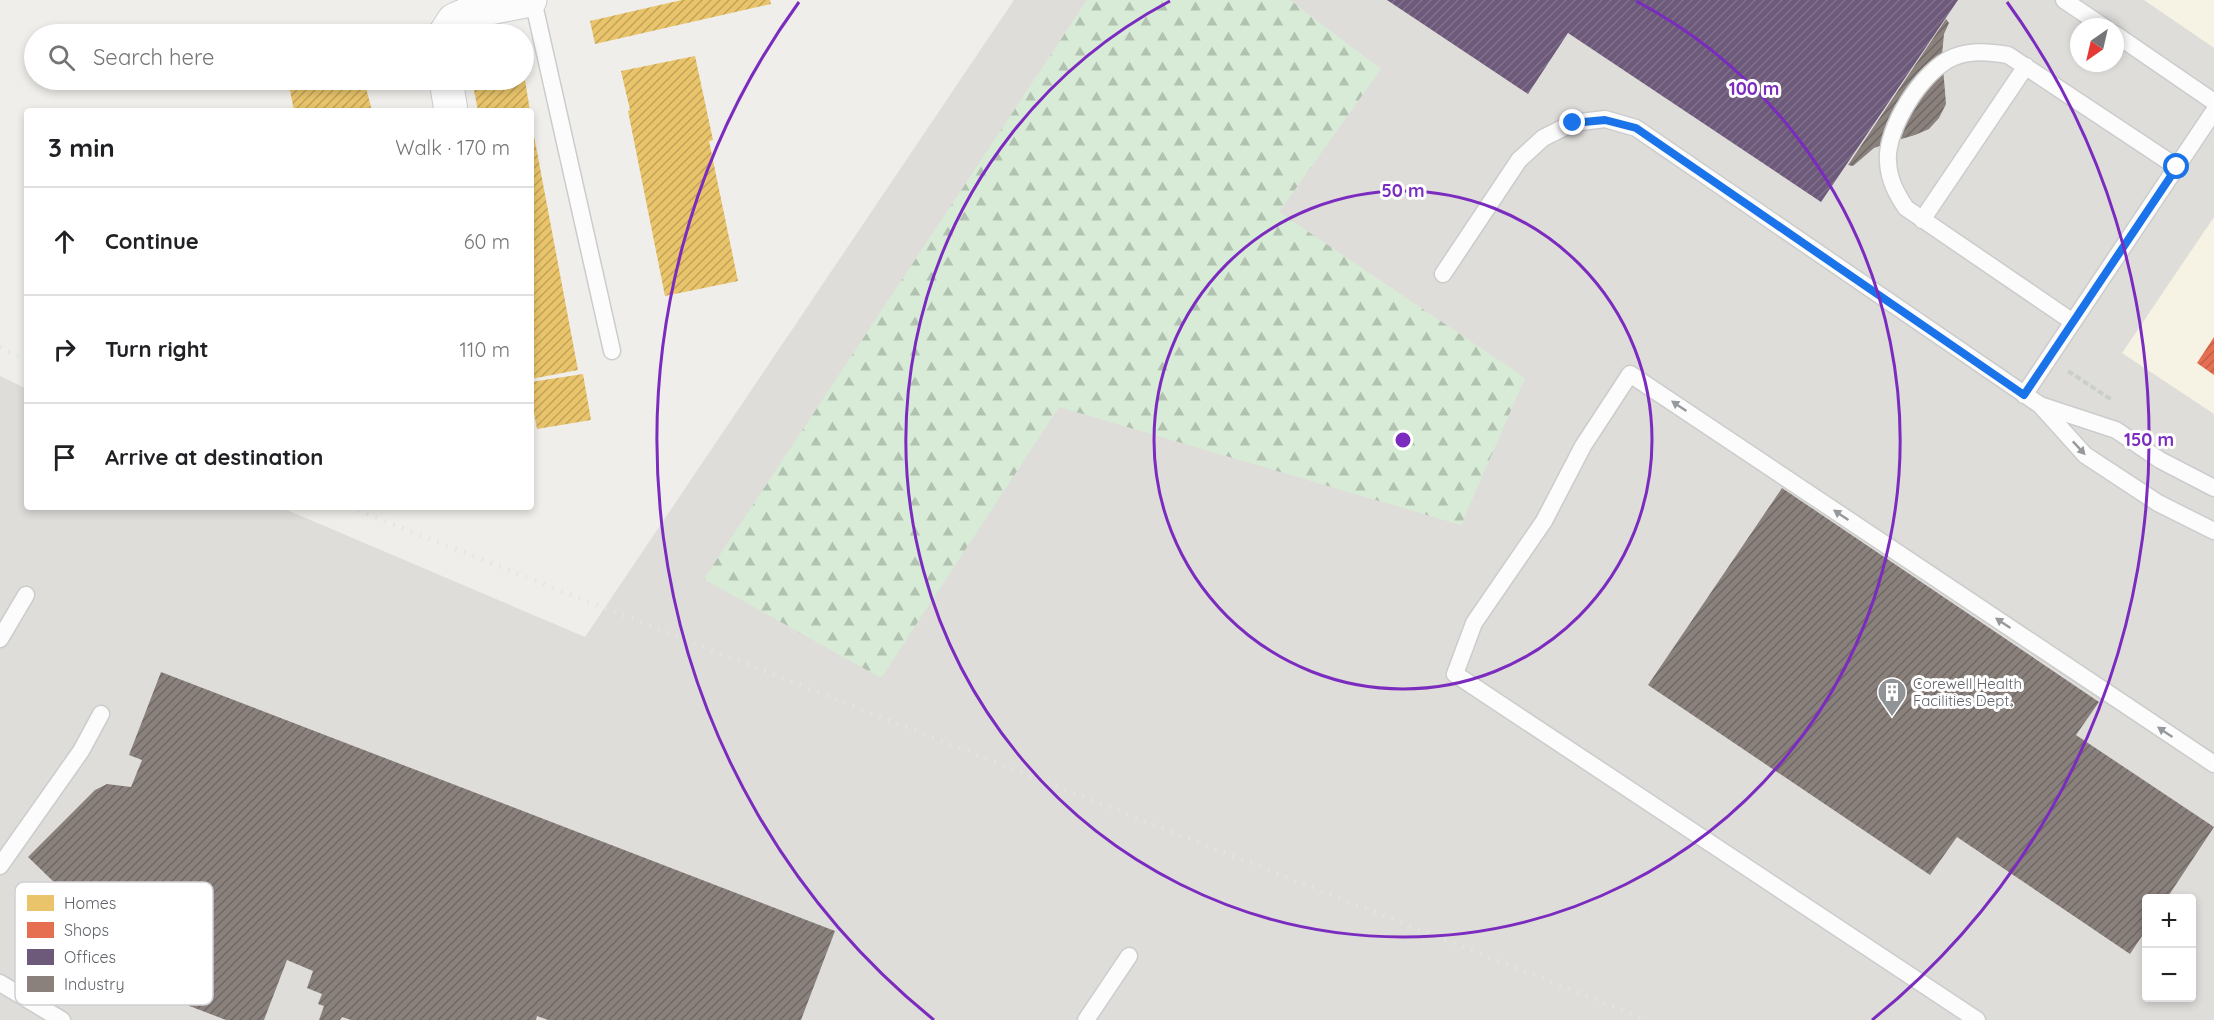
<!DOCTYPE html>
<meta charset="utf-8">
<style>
:root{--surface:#fff;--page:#f6f6f6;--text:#202124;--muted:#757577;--line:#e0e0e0}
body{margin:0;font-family:Quicksand,sans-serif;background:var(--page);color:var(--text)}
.controls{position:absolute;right:18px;bottom:18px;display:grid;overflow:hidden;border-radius:6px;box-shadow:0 3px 9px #0003}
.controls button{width:54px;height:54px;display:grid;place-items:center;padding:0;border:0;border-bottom:2px solid var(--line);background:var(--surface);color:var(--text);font:30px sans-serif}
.compass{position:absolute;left:2070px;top:18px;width:54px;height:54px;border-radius:50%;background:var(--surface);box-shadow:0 3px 9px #0003;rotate:214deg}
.stop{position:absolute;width:18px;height:18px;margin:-14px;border:4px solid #1a73e8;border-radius:50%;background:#fff}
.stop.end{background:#1a73e8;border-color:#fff;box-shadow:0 2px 6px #0008}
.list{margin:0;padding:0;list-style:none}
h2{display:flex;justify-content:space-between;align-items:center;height:78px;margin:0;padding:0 24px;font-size:26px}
h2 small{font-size:20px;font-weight:400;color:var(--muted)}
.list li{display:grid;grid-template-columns:39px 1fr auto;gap:18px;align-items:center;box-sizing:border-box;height:108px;padding:0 24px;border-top:2px solid var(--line)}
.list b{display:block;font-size:22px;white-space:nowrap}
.list em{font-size:20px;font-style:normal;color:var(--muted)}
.icon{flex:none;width:33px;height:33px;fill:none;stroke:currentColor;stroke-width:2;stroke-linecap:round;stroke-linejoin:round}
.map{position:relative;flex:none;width:2214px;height:1020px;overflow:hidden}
.search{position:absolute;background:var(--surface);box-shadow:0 3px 9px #0003;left:24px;top:24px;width:510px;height:66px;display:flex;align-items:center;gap:15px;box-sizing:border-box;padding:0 21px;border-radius:33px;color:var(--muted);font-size:22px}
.panel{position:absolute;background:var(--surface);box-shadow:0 3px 9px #0003;left:24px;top:108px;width:510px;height:402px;border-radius:6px}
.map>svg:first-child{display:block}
</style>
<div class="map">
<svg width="2214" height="1020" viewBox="0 0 2214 1020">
<defs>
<pattern id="forest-firs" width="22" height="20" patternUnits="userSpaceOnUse" patternTransform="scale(1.5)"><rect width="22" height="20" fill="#d8ebd6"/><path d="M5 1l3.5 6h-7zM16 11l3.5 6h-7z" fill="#b2c2b1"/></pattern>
<pattern id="homes-hatch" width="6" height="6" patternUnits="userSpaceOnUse" patternTransform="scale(1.5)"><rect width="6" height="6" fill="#e9c46a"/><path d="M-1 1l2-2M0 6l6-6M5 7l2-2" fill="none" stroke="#c0a35b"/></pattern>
<pattern id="shops-hatch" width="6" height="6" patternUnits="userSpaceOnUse" patternTransform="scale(1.5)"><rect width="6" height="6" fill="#e76f51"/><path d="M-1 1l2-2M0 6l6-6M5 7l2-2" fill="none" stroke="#be5f47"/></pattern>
<pattern id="offices-hatch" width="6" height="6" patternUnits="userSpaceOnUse" patternTransform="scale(1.5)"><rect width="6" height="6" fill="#6d597a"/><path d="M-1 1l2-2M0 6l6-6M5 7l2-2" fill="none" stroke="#81718c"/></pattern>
<pattern id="industry-hatch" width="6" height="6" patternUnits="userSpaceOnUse" patternTransform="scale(1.5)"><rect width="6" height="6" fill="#8a817c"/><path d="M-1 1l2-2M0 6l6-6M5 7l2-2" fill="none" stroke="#6e6865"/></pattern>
</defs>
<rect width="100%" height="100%" fill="#efeeea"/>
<path fill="#f7f3e4" d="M 2144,0 L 2214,0 L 2214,48 Z
M 2214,217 L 2214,414 L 2122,353 Z"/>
<path fill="#dfddda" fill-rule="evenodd" d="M 1014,0 L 2144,0 L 2214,48 L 2214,217 L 2122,353 L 2214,414 L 2214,1020 L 0,1020 L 0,376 L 27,389 L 27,507 L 280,507 L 585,637 ZM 2079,27 L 2115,27 L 2115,63 L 2079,63 ZM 2146,898 L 2192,898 L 2192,998 L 2146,998 Z"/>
<path fill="url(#forest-firs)" d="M 1087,0 L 1290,0 L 1381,69 L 1279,212 L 1525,378 L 1461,525 L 1059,407 L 881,678 L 704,579 Z"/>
<path fill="url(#homes-hatch)" d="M 682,0 L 770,0 L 771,4 L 595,44 L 590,21 Z
M 695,56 L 713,140 L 709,141 L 738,281 L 665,296 L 628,111 L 630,110 L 621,71 Z
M 288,80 L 364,80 L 372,111 L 294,111 Z
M 472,80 L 525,80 L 530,111 L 478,111 Z
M 531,120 L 578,370 L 531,379 Z
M 583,374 L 591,420 L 537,429 L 531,396 L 531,382 Z"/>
<path fill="url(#shops-hatch)" d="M 2214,337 L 2214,375 L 2197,363 Z"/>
<path fill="url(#offices-hatch)" d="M 1387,0 L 1958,0 L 1821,202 L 1568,33 L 1528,94 Z"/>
<path fill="url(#industry-hatch)" d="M 1946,19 L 1949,23 L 1944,34 L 1942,55 L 1946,104 L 1939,118 L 1929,129 L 1915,135 L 1891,142 L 1874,148 L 1853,166 L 1848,165 Z
M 1782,488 L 2099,702 L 2076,735 L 2214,827 L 2167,898 L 2146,898 L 2146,930 L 2130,954 L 1957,837 L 1930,875 L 1648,685 Z
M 161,672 L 835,931 L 801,1020 L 548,1020 L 537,1016 L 536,1020 L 351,1020 L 342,1017 L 340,1020 L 319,1020 L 324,1006 L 318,1004 L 322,994 L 307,988 L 313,971 L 287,960 L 264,1020 L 226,1020 L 67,959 L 53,947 L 47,930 L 46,910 L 54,891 L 58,886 L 28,857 L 95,790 L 107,784 L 131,787 L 142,760 L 129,755 Z"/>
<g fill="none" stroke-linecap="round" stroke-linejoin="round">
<g stroke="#cbcccc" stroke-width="19">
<path id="lane" d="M 533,0 L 612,351
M 2064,0 L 2104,27
M 2115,34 L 2214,102
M 1922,220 L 2026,66
M 1443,274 L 1519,160 L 1543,138 L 1573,123 L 1605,119 L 1636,128 L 2040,405 L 2085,455 L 2158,503 L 2214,531
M 2073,322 L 1906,208 C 1896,193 1889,180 1888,162 C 1885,129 1923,69 1954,57 C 1972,50 1990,52 2008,55 L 2177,167
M 2024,395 L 2214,111
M 2040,405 L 2116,430 L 2160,460 L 2214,488
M 0,639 L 26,595
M 0,866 L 81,751 L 101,714
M 0,983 L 62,1020
M 1086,1020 L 1129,956
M 1977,1020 L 1455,674 L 1474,623 L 1544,521 L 1583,446 L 1630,374 L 2214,764"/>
</g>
<g stroke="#cbcccc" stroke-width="35">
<path id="street" d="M 445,34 L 454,20 L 475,11 L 530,0
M 446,80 L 451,111"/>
</g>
<path stroke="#cacfcc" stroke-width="4" stroke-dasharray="6 3" stroke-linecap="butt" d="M 2068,371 L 2112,400"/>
<use href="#lane" stroke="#fdfcfc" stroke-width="16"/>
<use href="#street" stroke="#fdfcfc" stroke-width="33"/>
<path stroke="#e4e4e4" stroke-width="4.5" stroke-dasharray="1.5 8" stroke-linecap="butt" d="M 0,347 L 27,360
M 349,507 L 1648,1020"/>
</g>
<defs><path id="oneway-solid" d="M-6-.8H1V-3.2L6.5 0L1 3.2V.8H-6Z" transform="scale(1.5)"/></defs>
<g fill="#96999c">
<use href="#oneway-solid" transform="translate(1679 406) rotate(-146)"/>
<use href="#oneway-solid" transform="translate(2079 448) rotate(47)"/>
<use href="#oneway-solid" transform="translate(1841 515) rotate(-146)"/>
<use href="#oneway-solid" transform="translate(2003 623) rotate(-146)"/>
<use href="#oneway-solid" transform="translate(2165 732) rotate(-146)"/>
</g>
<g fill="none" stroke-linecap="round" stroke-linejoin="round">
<path stroke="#1a73e8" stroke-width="8" d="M 1573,123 L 1605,120 L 1636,128 L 2024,395 L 2177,167"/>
</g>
<g fill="none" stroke="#7b2cbf" stroke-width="3">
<circle cx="1403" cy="440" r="249"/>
<path d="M1636 1A497 497 0 1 1 1170 1"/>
<path d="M934 1020A746 746 0 0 1 799 2M2007 2A746 746 0 0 1 1872 1020"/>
</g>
<defs>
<g id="building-pin" transform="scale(1.5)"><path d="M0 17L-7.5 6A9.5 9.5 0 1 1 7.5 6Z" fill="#919496" stroke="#fff"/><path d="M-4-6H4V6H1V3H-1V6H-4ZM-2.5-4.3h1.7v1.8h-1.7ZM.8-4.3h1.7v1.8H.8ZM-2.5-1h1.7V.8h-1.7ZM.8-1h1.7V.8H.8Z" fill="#fff"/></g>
</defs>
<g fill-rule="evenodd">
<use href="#building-pin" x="1892" y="692"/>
</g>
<g text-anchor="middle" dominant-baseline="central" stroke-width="6" stroke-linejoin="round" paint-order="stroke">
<g font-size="15" fill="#5f6368" stroke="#fff" text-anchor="start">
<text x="1913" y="683">Corewell Health<tspan x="1913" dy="17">Facilities Dept.</tspan></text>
</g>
</g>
<rect x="15" y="882" width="198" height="123" rx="9" fill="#fff" stroke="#cfd0d2" stroke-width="1.5"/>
<rect x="27" y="895" width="27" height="16" fill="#e9c46a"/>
<rect x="27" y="922" width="27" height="16" fill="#e76f51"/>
<rect x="27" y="949" width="27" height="16" fill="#6d597a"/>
<rect x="27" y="976" width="27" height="16" fill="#8a817c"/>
<g font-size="16" fill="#5f6368">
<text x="64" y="909">Homes</text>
<text x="64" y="936">Shops</text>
<text x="64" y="963">Offices</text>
<text x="64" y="990">Industry</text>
</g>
<circle cx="1403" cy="440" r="9" fill="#7b2cbf" stroke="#fff" stroke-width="3"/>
<g font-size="18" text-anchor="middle" font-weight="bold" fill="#7b2cbf" stroke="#fff" stroke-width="6" stroke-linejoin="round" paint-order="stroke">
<text x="1754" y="95">100 m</text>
<text x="1403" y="197">50 m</text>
<text x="2149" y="446">150 m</text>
</g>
</svg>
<div class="controls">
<button>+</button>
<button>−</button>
</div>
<svg class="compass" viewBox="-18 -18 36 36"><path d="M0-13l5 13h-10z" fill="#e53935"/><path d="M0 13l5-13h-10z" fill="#757577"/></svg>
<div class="stop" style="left:2177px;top:167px"></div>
<div class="stop end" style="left:1573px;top:123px"></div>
<div class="search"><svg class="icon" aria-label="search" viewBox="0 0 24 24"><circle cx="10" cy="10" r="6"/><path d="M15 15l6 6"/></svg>Search here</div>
<section class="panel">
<h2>3 min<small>Walk · 170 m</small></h2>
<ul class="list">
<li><svg class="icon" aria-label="ahead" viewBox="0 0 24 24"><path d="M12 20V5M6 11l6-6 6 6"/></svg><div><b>Continue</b></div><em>60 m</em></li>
<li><svg class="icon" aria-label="right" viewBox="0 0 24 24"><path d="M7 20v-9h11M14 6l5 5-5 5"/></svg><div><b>Turn right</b></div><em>110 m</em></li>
<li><svg class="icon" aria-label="arrive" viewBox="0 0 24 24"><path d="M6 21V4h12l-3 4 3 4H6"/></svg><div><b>Arrive at destination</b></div></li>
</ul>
</section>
</div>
